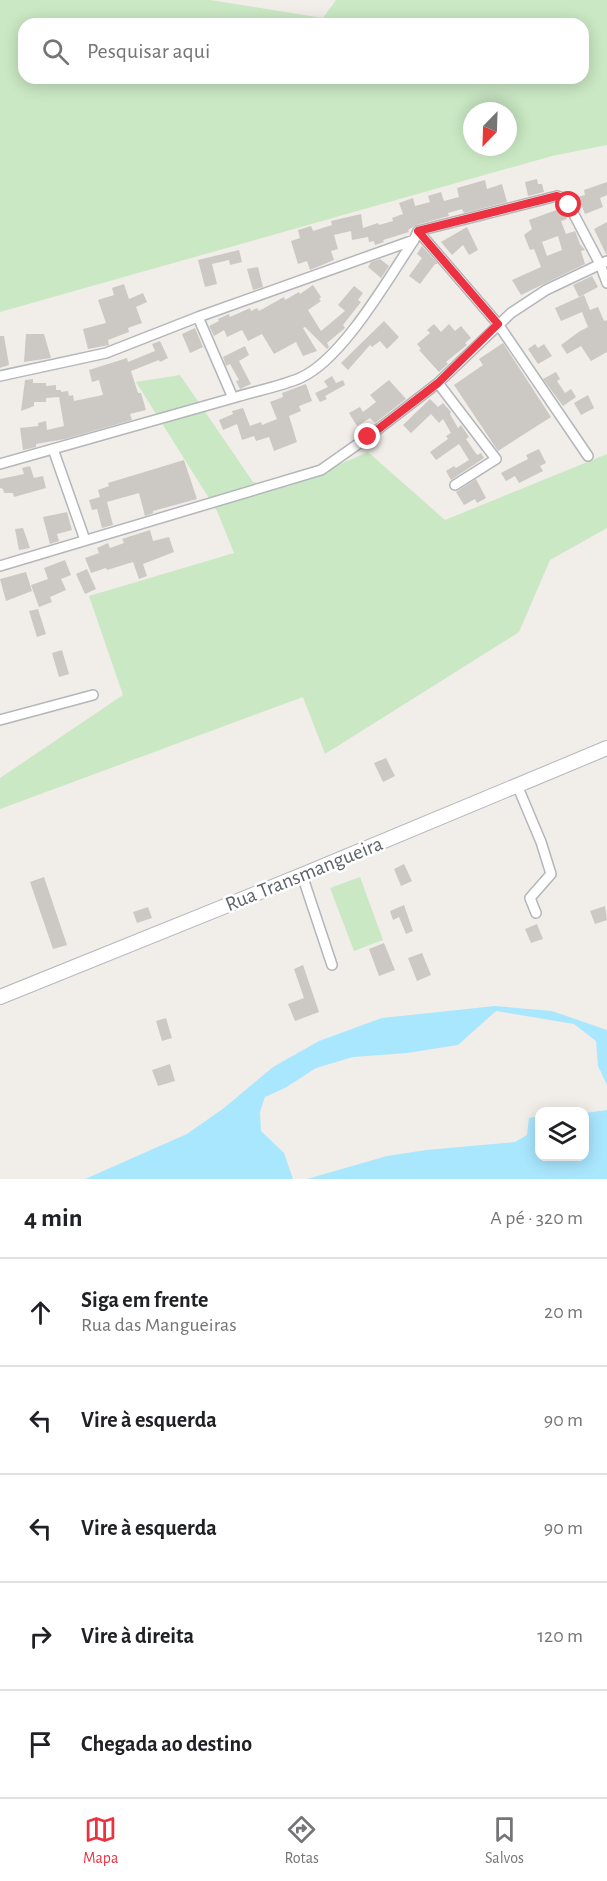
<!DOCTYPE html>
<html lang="pt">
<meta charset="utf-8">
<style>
:root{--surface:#fff;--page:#f6f6f6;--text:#202124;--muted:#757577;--line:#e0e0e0;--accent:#ec3240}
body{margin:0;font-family:"Alegreya Sans",sans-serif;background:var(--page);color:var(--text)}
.controls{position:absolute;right:18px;bottom:18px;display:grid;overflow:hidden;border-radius:12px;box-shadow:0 3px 15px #0003}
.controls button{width:54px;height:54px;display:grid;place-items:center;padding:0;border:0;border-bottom:2px solid var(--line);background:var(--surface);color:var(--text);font:30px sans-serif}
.compass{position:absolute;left:463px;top:102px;width:54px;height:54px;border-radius:50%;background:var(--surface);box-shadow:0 3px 15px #0003;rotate:203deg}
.stop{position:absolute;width:18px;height:18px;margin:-14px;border:4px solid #ec3240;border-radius:50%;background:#fff}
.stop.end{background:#ec3240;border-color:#fff;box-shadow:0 2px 6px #0008}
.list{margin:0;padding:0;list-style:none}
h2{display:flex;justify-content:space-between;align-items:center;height:78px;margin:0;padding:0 24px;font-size:26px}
h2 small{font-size:20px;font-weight:400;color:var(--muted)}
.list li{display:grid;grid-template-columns:39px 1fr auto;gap:18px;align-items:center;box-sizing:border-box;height:108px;padding:0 24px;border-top:2px solid var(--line)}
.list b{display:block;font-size:22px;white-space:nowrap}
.list p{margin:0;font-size:20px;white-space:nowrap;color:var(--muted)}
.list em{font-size:20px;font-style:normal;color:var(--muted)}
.icon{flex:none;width:33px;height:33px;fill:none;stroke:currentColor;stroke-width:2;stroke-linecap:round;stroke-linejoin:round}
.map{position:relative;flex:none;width:607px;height:1179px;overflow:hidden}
.search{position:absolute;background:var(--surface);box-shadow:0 3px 15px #0003;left:18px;right:18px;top:18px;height:66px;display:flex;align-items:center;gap:15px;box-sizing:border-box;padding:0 21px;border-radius:18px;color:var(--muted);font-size:22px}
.sheet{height:618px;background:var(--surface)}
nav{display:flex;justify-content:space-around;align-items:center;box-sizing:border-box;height:84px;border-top:2px solid var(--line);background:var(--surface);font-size:16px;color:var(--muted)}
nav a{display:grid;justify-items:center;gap:3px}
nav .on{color:var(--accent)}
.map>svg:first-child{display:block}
</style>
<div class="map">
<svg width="607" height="1179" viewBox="0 0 607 1179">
<rect width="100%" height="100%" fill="#f1ede8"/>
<path fill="#cae8c4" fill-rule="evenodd" d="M 0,0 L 210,0 L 323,18 L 336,0 L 607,0 L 607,145 L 552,156 L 0,312 ZM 24,24 L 583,24 L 583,78 L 24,78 ZM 472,111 L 508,111 L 508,147 L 472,147 Z
M 180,375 L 253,482 L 287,487 L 368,452 L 445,520 L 607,454 L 607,528 L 550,560 L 519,632 L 325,754 L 303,697 L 0,809 L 0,778 L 123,695 L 89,596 L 234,553 L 217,511 L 136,382 Z
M 360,877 L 383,940 L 354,951 L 330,888 Z"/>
<path fill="#a9e7ff" d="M 495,1006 L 552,1011 L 607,1030 L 607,1085 L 598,1066 L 596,1041 L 574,1024 L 496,1011 L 458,1045 L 407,1053 L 353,1057 L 316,1068 L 285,1088 L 265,1097 L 260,1112 L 261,1131 L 284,1153 L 293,1179 L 85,1179 L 187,1134 L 224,1108 L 273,1067 L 319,1041 L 382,1018 Z
M 607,1110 L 607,1179 L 307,1179 L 387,1156 L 426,1150 L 515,1142 L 527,1135 L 529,1118 L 539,1116 L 540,1156 L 584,1156 L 585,1113 Z"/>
<path fill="#ccc8c4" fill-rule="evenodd" d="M 537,179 L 538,184 L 542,184 L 544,192 L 528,196 L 525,182 Z
M 485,180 L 487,189 L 502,184 L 507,202 L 464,213 L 462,209 L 448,213 L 449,216 L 416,225 L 408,230 L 409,232 L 383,240 L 384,242 L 375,245 L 374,241 L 369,242 L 368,237 L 352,240 L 351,231 L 334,235 L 338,249 L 331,251 L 334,260 L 310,270 L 307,261 L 298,264 L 291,241 L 300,238 L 298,230 L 311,226 L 313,231 L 332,225 L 331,221 L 361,214 L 363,228 L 378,223 L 379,225 L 393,221 L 392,218 L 403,214 L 399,203 L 413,198 L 415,206 L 430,202 L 428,196 L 441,192 L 444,201 L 459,197 L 457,188 Z
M 607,182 L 607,195 L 600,198 L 603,207 L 585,214 L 578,197 L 585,195 L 584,190 Z
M 562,208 L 567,219 L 561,221 L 566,234 L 575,231 L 580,244 L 585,250 L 581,251 L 585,264 L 521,295 L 512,280 L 541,267 L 534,249 L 530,250 L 524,235 L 532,229 L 529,220 ZM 558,236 L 562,250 L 547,256 L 542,242 Z
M 607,222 L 607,254 L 606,254 L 594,229 Z
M 467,227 L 478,250 L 469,255 L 463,245 L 452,255 L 441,242 Z
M 422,246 L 438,264 L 435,264 L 420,284 L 409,276 L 422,258 L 417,254 Z
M 239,250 L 242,262 L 230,265 L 229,260 L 212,264 L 217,284 L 205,287 L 198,260 Z
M 380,259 L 389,266 L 381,278 L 368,267 L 371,262 Z
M 258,267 L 263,287 L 253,290 L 247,269 Z
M 592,276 L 598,287 L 579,297 L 573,285 Z
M 124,284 L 129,299 L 143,293 L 147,302 L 136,307 L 142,323 L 128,328 L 129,332 L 108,340 L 109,345 L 88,349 L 83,329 L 106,323 L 98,300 L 114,295 L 112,288 Z
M 313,285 L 321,297 L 319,299 L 321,301 L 308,310 L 321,331 L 345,311 L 338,305 L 354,286 L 363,293 L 358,300 L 361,302 L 343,325 L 345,328 L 327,343 L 329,347 L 327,349 L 305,327 L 303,328 L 317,351 L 303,356 L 296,342 L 274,354 L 262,334 L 248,341 L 242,330 L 227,337 L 224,330 L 214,336 L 209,326 L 219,321 L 218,319 L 229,314 L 230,317 L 250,308 L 251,311 L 257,308 L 259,311 L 284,297 L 285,300 L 299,292 L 300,294 Z
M 584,295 L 590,310 L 598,307 L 604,321 L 607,320 L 607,352 L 591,361 L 581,346 L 567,354 L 561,345 L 580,331 L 588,327 L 582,312 L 561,321 L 555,308 Z
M 384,321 L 399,337 L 387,349 L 380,341 L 372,347 L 370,345 L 348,370 L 341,363 Z
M 434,324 L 441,332 L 449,324 L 455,331 L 461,326 L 471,338 L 465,343 L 467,345 L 446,362 L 448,364 L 439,372 L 419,350 L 421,349 L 417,344 L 430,333 L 427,330 Z
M 195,328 L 203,347 L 190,353 L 182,334 Z
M 26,334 L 44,334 L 51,358 L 24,362 Z
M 0,336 L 4,336 L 9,365 L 0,368 Z
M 160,341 L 168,358 L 160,362 L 159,360 L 131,371 L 138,393 L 141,393 L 146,410 L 130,414 L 132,420 L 65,439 L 36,444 L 36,447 L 23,450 L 20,428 L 38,426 L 38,423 L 46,421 L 47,430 L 64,426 L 59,397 L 46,398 L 46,402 L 34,402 L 34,406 L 21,411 L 25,380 L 33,379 L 33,383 L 46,383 L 46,386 L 56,385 L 56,390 L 61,390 L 61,392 L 68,391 L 69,396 L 73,395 L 74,401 L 103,395 L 99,380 L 92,382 L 89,370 L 127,358 L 128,362 L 155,351 L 152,344 Z
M 503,343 L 551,417 L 498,451 L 454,385 L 483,365 L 479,359 Z
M 535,344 L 538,348 L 544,344 L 552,356 L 538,364 L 528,349 Z
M 245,346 L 249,355 L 239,361 L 251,384 L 240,389 L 236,381 L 239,380 L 230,364 L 226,366 L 223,357 Z
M 556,372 L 560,379 L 557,381 L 565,393 L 571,389 L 576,397 L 563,406 L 543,379 Z
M 332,376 L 336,383 L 343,380 L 345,385 L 325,396 L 327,399 L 320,402 L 315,393 L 328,387 L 324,381 Z
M 389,380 L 406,399 L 375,423 L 370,418 L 357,426 L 349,413 L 360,407 L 363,412 L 376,402 L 370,395 Z
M 306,384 L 312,401 L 299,406 L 301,411 L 289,416 L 297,442 L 274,451 L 269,437 L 256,441 L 254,436 L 242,440 L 237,424 L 223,430 L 219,420 L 233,414 L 232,411 L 243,408 L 250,426 L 261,422 L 262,425 L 277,419 L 270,402 L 283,397 L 282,393 Z
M 588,395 L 594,408 L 581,415 L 574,403 Z
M 430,399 L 438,407 L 443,403 L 451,412 L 450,414 L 458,428 L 461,425 L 469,437 L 466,439 L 477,455 L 481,453 L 484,458 L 451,480 L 446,471 L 454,466 L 456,468 L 469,460 L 459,444 L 436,460 L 430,452 L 448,439 L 446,436 L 451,433 L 443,419 L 439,423 L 431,414 L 411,433 L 403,425 Z
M 539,449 L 546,463 L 540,466 L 543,471 L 519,483 L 515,476 L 506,481 L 501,473 L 528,459 L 526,455 Z
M 184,460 L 197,499 L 153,511 L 153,513 L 145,516 L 139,493 L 107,502 L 113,525 L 102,528 L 97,509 L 92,510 L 89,500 L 100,497 L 98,490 L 109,486 L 108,483 Z
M 30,466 L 34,478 L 43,476 L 46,488 L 14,497 L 13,493 L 4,493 L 3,489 L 0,488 L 0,479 L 24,474 L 22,468 Z
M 476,479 L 486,498 L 477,503 L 475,499 L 464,505 L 456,492 Z
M 67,512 L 72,530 L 57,534 L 59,541 L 50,544 L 43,517 Z
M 23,528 L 30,548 L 19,550 L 15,529 Z
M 150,530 L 153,541 L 169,537 L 174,552 L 143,564 L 147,576 L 139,579 L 133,562 L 107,570 L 106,568 L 91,573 L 85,558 L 99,553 L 97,548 L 108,543 L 110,548 L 124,543 L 122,539 Z
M 65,560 L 71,575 L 61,579 L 66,590 L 50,597 L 52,602 L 39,607 L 31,585 L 48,579 L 44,568 Z
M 87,569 L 96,589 L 85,594 L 76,574 Z
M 26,572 L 32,591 L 6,601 L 0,579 Z
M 38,609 L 46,634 L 37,637 L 29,611 Z
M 62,650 L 69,674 L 59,677 L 52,653 Z
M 386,758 L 395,776 L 383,782 L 374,763 Z
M 404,864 L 412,881 L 401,886 L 394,869 Z
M 44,877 L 67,945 L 53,949 L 30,882 Z
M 404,905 L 413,931 L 406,934 L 399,917 L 393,920 L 390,911 Z
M 605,906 L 607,920 L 595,924 L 590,911 Z
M 148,907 L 152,918 L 137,923 L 133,912 Z
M 537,924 L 543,939 L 531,943 L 525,929 Z
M 384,943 L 395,970 L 379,976 L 369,949 Z
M 422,953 L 431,975 L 417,981 L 408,958 Z
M 303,965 L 319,1012 L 295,1021 L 288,1004 L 304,998 L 294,969 Z
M 166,1018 L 172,1038 L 162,1041 L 156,1021 Z
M 170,1064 L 175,1081 L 158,1086 L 152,1070 Z"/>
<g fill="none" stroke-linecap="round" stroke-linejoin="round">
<g stroke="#b3b6ba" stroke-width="12">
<path id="street" d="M 418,231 L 498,324 L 588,456
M 198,317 L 233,398 C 255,391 279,387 300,378 C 342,360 388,279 414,240
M 0,376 L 106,353 L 198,317 L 414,240 L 418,231 L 557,196 L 563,198 L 569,205 L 600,264 L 607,283
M 438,383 L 496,459 L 455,485
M 53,449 L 85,540
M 0,464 L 233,398
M 0,566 L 321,470 L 368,437 L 438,383 L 511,313 L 546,290 L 607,261
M 0,720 L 93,695
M 517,785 L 541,842 L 551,874 L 530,898 L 536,913
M 302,875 L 332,965"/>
</g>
<g stroke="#b4b8bc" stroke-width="16">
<path id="secondary" d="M 0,997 L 302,875 L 607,748"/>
</g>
<use href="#street" stroke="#fff" stroke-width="9"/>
<use href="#secondary" stroke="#fff" stroke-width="14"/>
</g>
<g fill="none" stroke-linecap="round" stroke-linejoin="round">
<path stroke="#ec3240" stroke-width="8" d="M 368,437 L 438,383 L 498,324 L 418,231 L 557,196 L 563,198 L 569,205"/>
</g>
<g text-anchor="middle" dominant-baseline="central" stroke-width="5" stroke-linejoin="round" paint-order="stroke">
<g font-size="21" fill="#5f6468" stroke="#fff">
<text transform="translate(304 874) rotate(-22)">Rua Transmangueira</text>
</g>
</g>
</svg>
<div class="controls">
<button><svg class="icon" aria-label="layers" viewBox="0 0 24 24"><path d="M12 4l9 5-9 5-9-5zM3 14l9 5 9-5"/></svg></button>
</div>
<svg class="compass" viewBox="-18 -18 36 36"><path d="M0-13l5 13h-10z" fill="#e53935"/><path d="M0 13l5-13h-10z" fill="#757577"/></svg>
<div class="stop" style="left:569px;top:205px"></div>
<div class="stop end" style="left:368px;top:437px"></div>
<div class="search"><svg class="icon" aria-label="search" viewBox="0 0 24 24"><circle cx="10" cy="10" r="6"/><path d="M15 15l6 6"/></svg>Pesquisar aqui</div>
</div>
<section class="sheet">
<h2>4 min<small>A pé · 320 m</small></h2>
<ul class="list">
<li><svg class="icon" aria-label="ahead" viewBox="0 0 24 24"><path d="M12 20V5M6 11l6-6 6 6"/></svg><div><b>Siga em frente</b><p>Rua das Mangueiras</p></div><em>20 m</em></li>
<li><svg class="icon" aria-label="left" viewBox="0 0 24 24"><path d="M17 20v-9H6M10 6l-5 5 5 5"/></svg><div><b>Vire à esquerda</b></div><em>90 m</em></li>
<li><svg class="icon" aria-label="left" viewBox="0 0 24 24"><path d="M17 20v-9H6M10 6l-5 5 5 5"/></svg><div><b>Vire à esquerda</b></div><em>90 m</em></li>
<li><svg class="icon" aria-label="right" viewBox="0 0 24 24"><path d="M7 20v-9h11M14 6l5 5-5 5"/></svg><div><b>Vire à direita</b></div><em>120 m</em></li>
<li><svg class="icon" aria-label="arrive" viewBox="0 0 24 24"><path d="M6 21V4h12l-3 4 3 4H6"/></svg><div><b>Chegada ao destino</b></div></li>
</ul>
</section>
<nav>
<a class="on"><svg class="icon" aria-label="map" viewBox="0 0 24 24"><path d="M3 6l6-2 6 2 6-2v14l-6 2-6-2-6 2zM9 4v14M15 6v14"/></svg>Mapa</a>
<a><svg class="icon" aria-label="directions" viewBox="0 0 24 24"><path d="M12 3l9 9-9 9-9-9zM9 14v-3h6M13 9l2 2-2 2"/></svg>Rotas</a>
<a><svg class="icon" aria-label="saved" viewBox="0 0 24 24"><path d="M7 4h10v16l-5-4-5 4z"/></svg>Salvos</a>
</nav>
